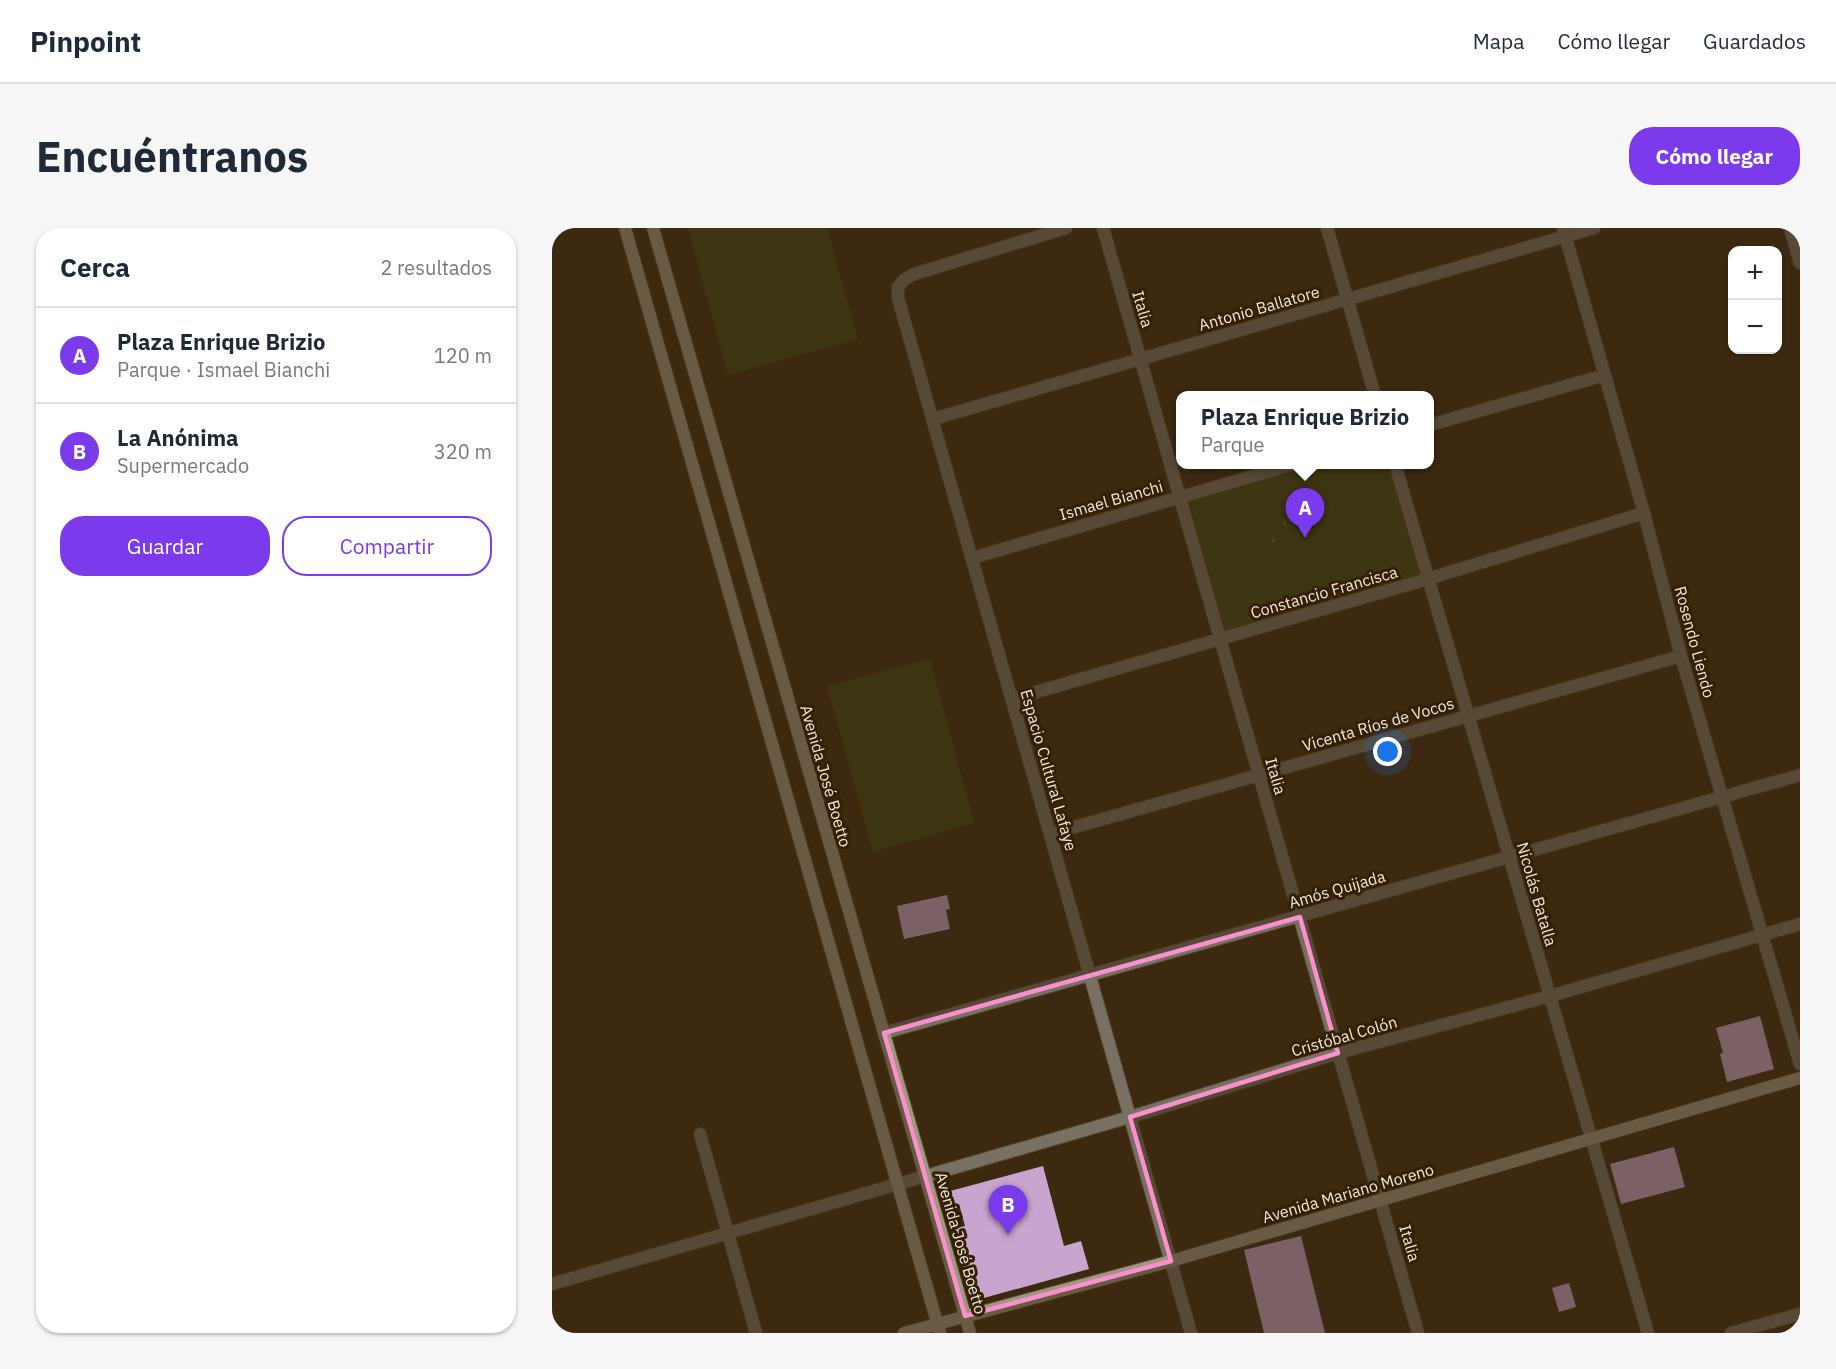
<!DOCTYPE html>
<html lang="es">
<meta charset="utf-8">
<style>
:root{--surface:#fff;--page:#f6f6f7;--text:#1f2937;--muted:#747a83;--line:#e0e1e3;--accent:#7c3aed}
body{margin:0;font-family:"IBM Plex Sans",sans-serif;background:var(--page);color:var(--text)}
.controls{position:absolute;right:18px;top:18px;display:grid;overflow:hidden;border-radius:12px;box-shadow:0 2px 4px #0004}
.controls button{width:54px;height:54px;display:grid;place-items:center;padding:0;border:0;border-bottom:2px solid var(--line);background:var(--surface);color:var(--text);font:30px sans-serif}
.you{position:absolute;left:836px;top:524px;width:21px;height:21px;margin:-15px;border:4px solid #fff;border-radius:50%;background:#1a73e8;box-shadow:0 0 0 9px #1a73e833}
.badge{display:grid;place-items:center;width:39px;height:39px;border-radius:50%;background:var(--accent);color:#fff;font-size:20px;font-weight:700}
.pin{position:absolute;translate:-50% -50px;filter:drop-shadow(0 2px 3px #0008)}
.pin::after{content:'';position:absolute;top:32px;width:21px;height:18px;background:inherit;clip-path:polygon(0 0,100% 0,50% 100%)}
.popup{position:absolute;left:624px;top:163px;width:258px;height:78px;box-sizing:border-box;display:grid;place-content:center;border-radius:12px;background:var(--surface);filter:drop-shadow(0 2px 4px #0005);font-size:20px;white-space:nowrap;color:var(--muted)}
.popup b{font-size:22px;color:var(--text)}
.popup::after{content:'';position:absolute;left:50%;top:100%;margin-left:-12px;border:12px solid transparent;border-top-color:var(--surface)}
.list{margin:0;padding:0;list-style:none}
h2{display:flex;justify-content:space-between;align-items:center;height:78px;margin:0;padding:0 24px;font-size:26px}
h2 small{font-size:20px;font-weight:400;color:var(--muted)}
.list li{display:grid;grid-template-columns:39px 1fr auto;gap:18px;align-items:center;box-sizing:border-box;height:96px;padding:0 24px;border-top:2px solid var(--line)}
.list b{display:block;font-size:22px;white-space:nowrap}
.list p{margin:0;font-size:20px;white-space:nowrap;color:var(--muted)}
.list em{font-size:20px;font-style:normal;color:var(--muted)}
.actions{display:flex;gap:12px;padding:18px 24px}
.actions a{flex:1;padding:14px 0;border:2px solid var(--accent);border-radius:24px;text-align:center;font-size:21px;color:var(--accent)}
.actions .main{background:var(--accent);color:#fff}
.map{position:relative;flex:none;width:1248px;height:1105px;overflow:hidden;border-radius:24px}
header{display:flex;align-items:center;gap:36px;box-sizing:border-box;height:84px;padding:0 30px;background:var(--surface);border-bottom:2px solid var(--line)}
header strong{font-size:28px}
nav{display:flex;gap:33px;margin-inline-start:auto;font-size:21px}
.intro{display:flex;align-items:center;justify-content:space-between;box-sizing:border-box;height:144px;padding:0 36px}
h1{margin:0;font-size:42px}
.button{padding:15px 27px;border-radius:24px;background:var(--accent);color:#fff;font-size:21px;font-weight:700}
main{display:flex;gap:36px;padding:0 36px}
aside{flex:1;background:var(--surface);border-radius:24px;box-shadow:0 2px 4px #0004}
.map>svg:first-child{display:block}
</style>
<header>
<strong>Pinpoint</strong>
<nav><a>Mapa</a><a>Cómo llegar</a><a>Guardados</a></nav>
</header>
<div class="intro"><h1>Encuéntranos</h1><a class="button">Cómo llegar</a></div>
<main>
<aside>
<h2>Cerca<small>2 resultados</small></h2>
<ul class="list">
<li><span class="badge">A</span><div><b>Plaza Enrique Brizio</b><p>Parque · Ismael Bianchi</p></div><em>120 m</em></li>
<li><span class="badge">B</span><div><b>La Anónima</b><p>Supermercado</p></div><em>320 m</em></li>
</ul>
<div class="actions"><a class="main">Guardar</a><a>Compartir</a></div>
</aside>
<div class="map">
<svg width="1248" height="1105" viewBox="0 0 1248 1105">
<rect width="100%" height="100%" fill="#3d2910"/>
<path fill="#404415" d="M 136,0 L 275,0 L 306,111 L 176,147 Z
M 752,237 L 839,237 L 873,349 L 672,407 L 633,271 Z
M 378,431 L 422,595 L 321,624 L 275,458 Z"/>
<path fill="#c8a5ce" d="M 395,667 L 398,681 L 394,682 L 398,701 L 352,711 L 345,678 Z
M 1208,788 L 1222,841 L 1175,854 L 1168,826 L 1171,825 L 1164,800 Z
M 1122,919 L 1133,959 L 1069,976 L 1058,936 Z
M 491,938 L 512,1018 L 529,1013 L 537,1041 L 421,1073 L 401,1001 L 413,998 L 407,976 L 391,980 L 387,966 Z
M 749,1008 L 773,1105 L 712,1105 L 692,1022 Z
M 1017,1055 L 1024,1079 L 1007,1084 L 1000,1060 Z"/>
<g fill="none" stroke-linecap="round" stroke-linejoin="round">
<g stroke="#5a4730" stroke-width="14">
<path id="minor" d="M 514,0 L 362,46 L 352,52 L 346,59 L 346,70 L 639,1105
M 551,0 L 866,1105
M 775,0 L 823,168
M 1011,0 L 1092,285 L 1129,428 L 1248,836
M 1238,0 L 1248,35
M 381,191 L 1042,0
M 878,197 L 1053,147
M 843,236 L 1096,1105
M 420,330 L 742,236
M 460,471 L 862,355 L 1092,285
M 498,606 L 1129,428
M 332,805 L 1248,547
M 148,906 L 204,1105
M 0,1056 L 578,889 L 786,825 L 998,768 L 1248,696
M 1179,1105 L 1248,1086"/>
</g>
<g stroke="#5a4730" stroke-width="14">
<path id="secondary" d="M 73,0 L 388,1105
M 101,0 L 418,1105
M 352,1105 L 619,1033 L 1248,850"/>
</g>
<path stroke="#7e6d57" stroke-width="2" stroke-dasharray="3 4.5" stroke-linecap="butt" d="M 732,297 L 735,290
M 720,314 L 724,309"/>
<use href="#minor" stroke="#787063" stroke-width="12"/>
<use href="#secondary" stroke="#a39581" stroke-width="12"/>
</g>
<path d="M0 0H1248V1105H0ZM 748,689 L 786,825 L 578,889 L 619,1033 L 413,1088 L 332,805 Z" fill="#3d2910" fill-opacity=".55" fill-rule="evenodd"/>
<path fill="none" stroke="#f890cb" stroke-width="4.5" stroke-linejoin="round" d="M 748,689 L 786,825 L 578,889 L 619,1033 L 413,1088 L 332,805 Z"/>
<g text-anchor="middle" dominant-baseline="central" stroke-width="6" stroke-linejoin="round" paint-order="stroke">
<g font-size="16" fill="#f3e6d7" stroke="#332006">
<text transform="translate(707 80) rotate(-16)">Antonio Ballatore</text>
<text transform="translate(591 81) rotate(74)">Italia</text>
<text transform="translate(559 272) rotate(-16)">Ismael Bianchi</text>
<text transform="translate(772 364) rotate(-16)">Constancio Francisca</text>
<text transform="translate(1143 414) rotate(75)">Rosendo Liendo</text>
<text transform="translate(826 496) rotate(-16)">Vicenta Ríos de Vocos</text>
<text transform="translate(497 542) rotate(74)">Espacio Cultural Lafaye</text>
<text transform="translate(274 548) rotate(74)">Avenida José Boetto</text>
<text transform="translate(724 548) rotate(74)">Italia</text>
<text transform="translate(785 661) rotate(-16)">Amós Quijada</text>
<text transform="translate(985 666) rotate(74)">Nicolás Batalla</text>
<text transform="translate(792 808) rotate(-16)">Cristóbal Colón</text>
<text transform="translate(796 965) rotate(-16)">Avenida Mariano Moreno</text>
<text transform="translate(409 1015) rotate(74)">Avenida José Boetto</text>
<text transform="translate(858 1015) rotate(74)">Italia</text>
</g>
</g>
</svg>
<div class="controls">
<button>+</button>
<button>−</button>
</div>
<div class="you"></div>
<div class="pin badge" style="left:753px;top:310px">A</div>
<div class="popup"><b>Plaza Enrique Brizio</b>Parque</div>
<div class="pin badge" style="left:456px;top:1007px">B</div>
</div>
</main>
